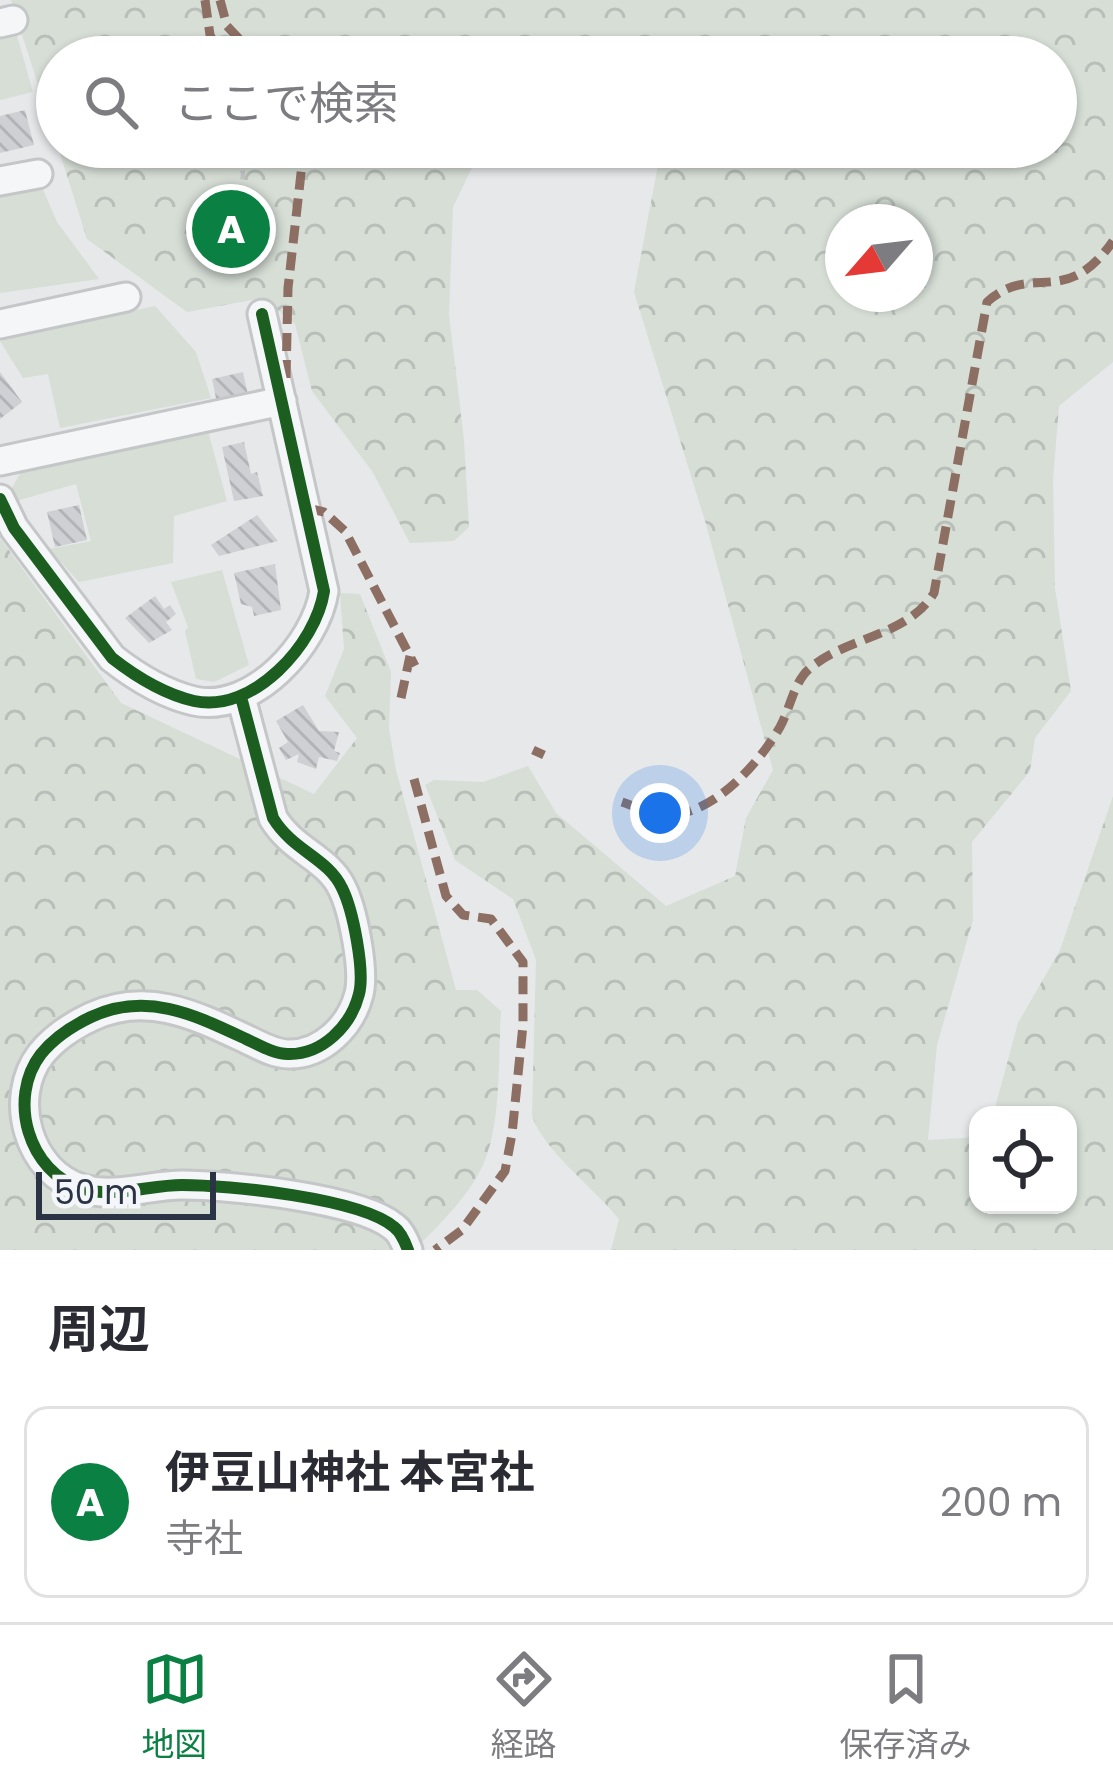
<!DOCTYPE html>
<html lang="ja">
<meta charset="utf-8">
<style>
:root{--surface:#fff;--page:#f2f2f3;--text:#2b2b33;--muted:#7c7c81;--line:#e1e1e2;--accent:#0b8043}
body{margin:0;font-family:Poppins,"Noto Sans JP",sans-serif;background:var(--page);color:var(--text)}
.controls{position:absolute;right:36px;bottom:36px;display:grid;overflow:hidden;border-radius:24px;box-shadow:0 3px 9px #0004}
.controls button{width:108px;height:108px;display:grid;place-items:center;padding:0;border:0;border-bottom:3px solid var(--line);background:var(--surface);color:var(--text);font:60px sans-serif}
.compass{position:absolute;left:825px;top:204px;width:108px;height:108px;border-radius:50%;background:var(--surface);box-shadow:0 3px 9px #0004;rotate:242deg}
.scale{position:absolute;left:36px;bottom:30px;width:180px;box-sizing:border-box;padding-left:12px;border:6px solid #2b3445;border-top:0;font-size:33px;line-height:42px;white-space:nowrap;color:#2b3445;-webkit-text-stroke:9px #f4f6f9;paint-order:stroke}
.you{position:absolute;left:660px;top:813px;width:42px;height:42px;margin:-30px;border:9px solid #fff;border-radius:50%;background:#1a73e8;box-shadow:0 0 0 18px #1a73e833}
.badge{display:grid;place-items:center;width:78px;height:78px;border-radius:50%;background:var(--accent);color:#fff;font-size:39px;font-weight:700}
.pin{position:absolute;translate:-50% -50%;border:6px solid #fff;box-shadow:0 3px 12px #0006}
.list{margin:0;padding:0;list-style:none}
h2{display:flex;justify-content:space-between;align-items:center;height:156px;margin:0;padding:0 48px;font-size:51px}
h2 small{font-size:39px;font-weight:400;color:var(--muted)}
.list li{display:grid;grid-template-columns:78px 1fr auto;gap:36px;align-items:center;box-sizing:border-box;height:192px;margin:0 24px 24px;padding:0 24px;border:3px solid var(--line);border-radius:24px}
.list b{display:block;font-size:45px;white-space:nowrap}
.list p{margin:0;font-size:39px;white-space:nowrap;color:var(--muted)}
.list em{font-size:39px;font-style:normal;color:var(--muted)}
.icon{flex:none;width:66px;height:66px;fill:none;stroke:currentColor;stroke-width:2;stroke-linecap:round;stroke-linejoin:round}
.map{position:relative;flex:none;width:1113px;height:1250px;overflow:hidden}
.search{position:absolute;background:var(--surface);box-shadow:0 3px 9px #0004;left:36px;right:36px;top:36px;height:132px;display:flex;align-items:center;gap:30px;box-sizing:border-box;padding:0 42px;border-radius:66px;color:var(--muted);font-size:45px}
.sheet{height:372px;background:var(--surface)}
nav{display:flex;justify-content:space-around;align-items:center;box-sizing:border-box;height:168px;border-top:3px solid var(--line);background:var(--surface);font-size:33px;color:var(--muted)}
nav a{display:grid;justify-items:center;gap:6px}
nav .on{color:var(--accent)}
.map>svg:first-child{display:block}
</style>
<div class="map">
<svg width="1113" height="1250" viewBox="0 0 1113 1250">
<defs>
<pattern id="forest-crowns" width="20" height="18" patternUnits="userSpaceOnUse" patternTransform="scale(3)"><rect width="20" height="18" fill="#d6ded6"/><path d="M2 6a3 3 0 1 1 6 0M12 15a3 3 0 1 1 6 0" fill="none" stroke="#b8bfb9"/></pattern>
<pattern id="building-back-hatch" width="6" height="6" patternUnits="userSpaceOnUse" patternTransform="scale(3)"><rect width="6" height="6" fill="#ced0d3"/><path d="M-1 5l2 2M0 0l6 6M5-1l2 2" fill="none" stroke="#b1b3b6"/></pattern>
</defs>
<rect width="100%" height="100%" fill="#e6e8ea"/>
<path fill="#d6ded6" d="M 15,29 L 33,92 L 0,100 L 0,33 Z
M 41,185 L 57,222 L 99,279 L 0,293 L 0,193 Z
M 155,306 L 196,352 L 211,398 L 60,428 L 48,374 L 23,378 L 0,341 Z
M 208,431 L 227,501 L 174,516 L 173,563 L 79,582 L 49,549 L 91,541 L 76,484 L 16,501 L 11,490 L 22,470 Z
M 222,570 L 249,665 L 214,682 L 196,679 L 185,631 L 188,627 L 171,582 Z"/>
<path fill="url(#forest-crowns)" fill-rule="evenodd" d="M 11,0 L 1113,0 L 1113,362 L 1059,406 L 1053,480 L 1055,588 L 1071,691 L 1035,738 L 1030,771 L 972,842 L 973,920 L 937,1045 L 928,1140 L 978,1137 L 978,1205 L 1068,1205 L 1068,1115 L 993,1115 L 1018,1023 L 1060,950 L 1113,796 L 1113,1250 L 611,1250 L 619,1219 C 593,1187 544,1151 532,1116 L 536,960 L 513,899 L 455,860 L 425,785 L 434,780 L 483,782 L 528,766 L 556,813 L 666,906 L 735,876 L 746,818 L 773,770 L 705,521 L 634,292 L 661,149 L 1056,147 L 1056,57 L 587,57 L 561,43 L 547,57 L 57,57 L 57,144 ZM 843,222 L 915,222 L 915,294 L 843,294 Z
M 58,147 L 482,147 L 453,207 L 449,315 L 464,440 L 469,527 L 454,541 L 410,543 L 372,471 L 312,391 L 295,324 L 263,298 L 187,312 L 87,239 Z
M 0,538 L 121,703 L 314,794 L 357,738 L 325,696 L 344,649 L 340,593 L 360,594 L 391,672 L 389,729 L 396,770 L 456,990 L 477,990 L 501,1011 C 498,1056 502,1130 481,1169 C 467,1197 444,1220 422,1242 L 424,1250 L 0,1250 Z"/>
<path fill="url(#building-back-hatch)" d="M 25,110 L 34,145 L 0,153 L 0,116 Z
M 221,220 L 239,225 L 235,241 L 217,237 Z
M 0,372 L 22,402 L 0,419 Z
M 243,372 L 248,395 L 217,403 L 212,379 Z
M 244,442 L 251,474 L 257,472 L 263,496 L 234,501 L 222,447 Z
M 79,505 L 87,540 L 55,547 L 47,512 Z
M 257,515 L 278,541 L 219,556 L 211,545 Z
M 275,564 L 281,610 L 254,616 L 252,607 L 241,604 L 234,573 Z
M 155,596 L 164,609 L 170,605 L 176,614 L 166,622 L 172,630 L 149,643 L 125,618 Z
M 303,705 L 319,731 L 339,732 L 334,751 L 340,753 L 337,761 L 319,757 L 316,769 L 297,762 L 299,754 L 286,760 L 279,748 L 288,742 L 276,721 Z"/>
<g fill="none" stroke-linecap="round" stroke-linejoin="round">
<g stroke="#c4c6c8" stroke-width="33">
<path id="street" d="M 0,23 L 13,20
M 0,181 L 38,174
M 0,324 L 126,297
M 0,461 L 282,401
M 0,499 L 14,528 L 112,658 C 135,676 164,694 194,701 C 253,714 316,644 324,591 L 262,314
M 241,697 L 273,818 C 293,851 328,858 342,888 C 353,910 365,971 359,994 C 351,1026 322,1055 288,1054 C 274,1054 259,1045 246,1039 C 195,1015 147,991 91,1017 C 72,1026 54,1038 41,1054 C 7,1098 28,1173 83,1189 C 115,1198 150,1185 182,1185 C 228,1185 360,1198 394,1227 C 401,1232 405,1242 408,1250"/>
</g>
<path stroke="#c5c6ca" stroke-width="4.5" stroke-dasharray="9 9" stroke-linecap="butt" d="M 219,52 L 222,57
M 238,197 L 243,176 L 241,147"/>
<use href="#street" stroke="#f5f6f7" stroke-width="27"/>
<path stroke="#8d6e63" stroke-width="9" stroke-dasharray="18 9" stroke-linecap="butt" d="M 205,0 L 210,35 L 219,52
M 220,0 L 227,26 L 256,57
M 286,378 L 288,288 L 304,147
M 307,508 L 324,512 L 345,531 L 415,666
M 401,698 L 410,656
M 533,750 L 544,755
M 414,779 L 446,896 L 463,915 L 491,919 L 523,962 L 523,1025 L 512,1134 L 505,1171 L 462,1230 L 435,1250
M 622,802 C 634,806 646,812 658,814 C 708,822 758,765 780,727 C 790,709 794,682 809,669 C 847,636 907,637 934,593 L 987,302 C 1033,261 1065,310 1113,241"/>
<g stroke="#f4f6f9" stroke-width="20">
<path id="cycleway" d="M 0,499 L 14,528 L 112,658 C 135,676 164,694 194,701 C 253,714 316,644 324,591 L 262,314
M 241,697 L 273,818 C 293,851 328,858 342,888 C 353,910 365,971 359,994 C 351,1026 322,1055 288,1054 C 274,1054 259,1045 246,1039 C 195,1015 147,991 91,1017 C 72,1026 54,1038 41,1054 C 7,1098 28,1173 83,1189 C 115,1198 150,1185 182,1185 C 228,1185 360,1198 394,1227 C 401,1232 405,1242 408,1250"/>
</g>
<use href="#cycleway" stroke="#1b5e20" stroke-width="12"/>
</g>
</svg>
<div class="controls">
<button><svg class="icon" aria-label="locate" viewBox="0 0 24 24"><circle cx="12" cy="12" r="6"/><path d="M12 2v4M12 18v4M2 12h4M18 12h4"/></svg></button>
</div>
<svg class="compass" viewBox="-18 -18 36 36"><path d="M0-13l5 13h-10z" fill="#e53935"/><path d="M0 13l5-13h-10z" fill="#7c7c81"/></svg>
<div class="scale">50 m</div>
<div class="you"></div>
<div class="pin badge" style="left:231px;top:229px">A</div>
<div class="search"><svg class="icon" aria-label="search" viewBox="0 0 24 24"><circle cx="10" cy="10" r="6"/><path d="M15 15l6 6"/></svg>ここで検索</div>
</div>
<section class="sheet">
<h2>周辺<small></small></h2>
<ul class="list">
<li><span class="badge">A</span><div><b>伊豆山神社 本宮社</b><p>寺社</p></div><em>200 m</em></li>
</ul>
</section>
<nav>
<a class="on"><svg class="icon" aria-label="map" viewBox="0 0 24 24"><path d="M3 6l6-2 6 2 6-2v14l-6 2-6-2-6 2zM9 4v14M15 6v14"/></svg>地図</a>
<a><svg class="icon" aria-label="directions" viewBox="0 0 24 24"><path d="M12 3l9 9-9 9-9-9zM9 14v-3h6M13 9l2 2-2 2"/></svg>経路</a>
<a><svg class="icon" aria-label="saved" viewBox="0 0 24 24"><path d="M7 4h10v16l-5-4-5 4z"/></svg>保存済み</a>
</nav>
